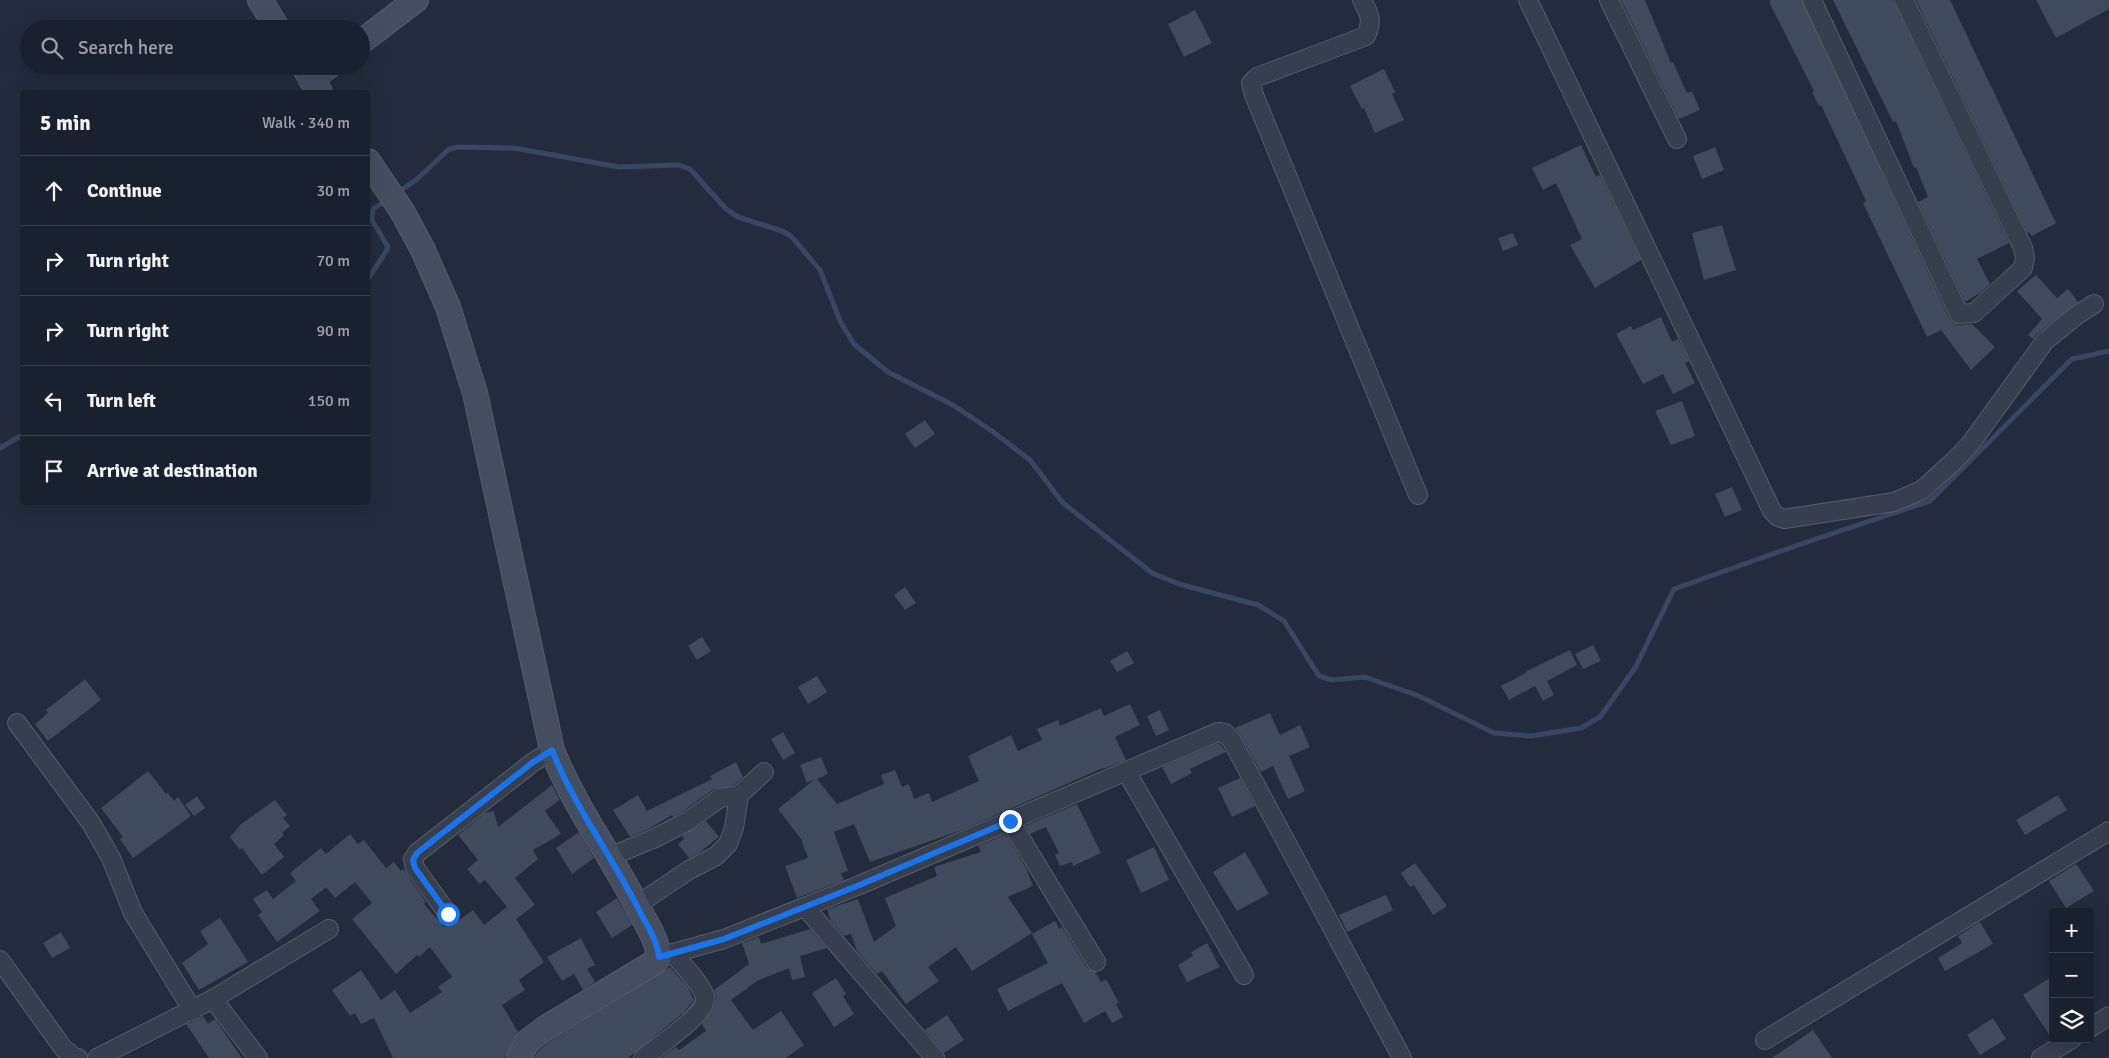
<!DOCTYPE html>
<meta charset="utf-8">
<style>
:root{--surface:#1a212e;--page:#232936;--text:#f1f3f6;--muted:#9fa3aa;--line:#383e4a}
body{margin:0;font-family:Signika,sans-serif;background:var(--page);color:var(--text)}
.controls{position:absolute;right:15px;bottom:15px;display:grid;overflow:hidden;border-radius:5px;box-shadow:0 5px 20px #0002}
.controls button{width:45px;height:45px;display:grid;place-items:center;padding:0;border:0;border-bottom:1px solid var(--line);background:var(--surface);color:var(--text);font:25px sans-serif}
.stop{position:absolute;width:15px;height:15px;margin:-11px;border:4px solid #1a73e8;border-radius:50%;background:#fff}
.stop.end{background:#1a73e8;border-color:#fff;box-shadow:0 1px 5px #0008}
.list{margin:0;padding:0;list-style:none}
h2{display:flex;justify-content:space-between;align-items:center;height:65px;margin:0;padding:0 20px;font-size:21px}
h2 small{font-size:16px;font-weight:400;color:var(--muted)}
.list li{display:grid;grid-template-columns:32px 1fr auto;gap:15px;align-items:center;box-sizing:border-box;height:70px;padding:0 20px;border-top:1px solid var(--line)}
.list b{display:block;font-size:19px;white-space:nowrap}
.list em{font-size:16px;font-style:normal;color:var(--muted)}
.icon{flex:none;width:28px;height:28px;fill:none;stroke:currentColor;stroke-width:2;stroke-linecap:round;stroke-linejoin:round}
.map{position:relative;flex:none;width:2109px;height:1058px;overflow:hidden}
.search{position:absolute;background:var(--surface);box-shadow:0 5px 20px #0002;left:20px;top:20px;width:350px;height:55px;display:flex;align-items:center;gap:12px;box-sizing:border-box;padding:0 18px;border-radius:28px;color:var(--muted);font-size:19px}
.panel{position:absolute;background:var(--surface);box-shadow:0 5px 20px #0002;left:20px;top:90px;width:350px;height:415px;border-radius:5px}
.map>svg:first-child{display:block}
</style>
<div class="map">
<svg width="2109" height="1058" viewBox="0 0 2109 1058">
<rect width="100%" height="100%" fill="#232c3d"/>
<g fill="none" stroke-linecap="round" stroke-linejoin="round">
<path stroke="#374664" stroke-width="5" d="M 398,192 L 416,180 L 449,149 L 458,147 L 514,148 L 619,167 L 679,165 L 690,169 L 726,209 L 738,217 L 782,231 L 791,236 L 820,270 L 841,323 L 854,344 L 888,372 L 953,405 L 992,431 L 1030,460 L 1063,503 L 1152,573 L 1179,584 L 1258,605 L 1284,621 L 1319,676 L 1332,680 L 1365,677 L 1419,696 L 1494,733 L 1531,736 L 1581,728 L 1600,717 L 1635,668 L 1674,589 L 1801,544 L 1930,501 L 2072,359 L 2109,351
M 368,279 L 385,253 L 388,247 L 372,220 L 373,209 L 387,200
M 0,448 L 22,435"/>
</g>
<path fill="#3f4a5d" d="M 1621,0 L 1645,0 L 1671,63 L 1673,62 L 1687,93 L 1692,91 L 1700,110 L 1679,119 Z
M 1770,0 L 1802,0 L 1949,318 L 1953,323 L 1959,325 L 1972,324 L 1995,347 L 1971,370 L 1941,330 L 1927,337 L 1863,203 L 1866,201 L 1821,105 L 1819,106 L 1812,92 L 1814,91 L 1770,4 Z
M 1833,0 L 1893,0 L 2009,243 L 1977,259 L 1990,284 L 1980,293 L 1965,302 L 1918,202 L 1928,197 L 1916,167 L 1914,168 L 1896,121 L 1893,122 Z
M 1916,0 L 1950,0 L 2056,223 L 2032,236 L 2029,232 L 2027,233 Z
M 2036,0 L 2109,0 L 2109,9 L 2056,38 Z
M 1195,10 L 1212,43 L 1184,57 L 1168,24 Z
M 1384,69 L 1395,92 L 1392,94 L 1404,120 L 1375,133 L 1364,108 L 1362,109 L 1350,86 Z
M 1581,145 L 1596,177 L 1600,175 L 1641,260 L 1595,288 L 1570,245 L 1582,239 L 1556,183 L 1543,190 L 1532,168 Z
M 1715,147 L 1724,170 L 1702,179 L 1693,156 Z
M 1722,225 L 1736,270 L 1704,280 L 1692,233 Z
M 1513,233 L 1518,245 L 1503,251 L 1498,238 Z
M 2036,275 L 2057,298 L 2068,289 L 2078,302 L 2038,333 L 2033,339 L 2028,335 L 2042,319 L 2017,291 Z
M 1661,317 L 1672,342 L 1678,339 L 1689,361 L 1685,363 L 1695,383 L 1673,394 L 1663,374 L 1643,384 L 1616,334 L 1631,326 L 1633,330 Z
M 1682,401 L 1695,436 L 1671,445 L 1655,411 Z
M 925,420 L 935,434 L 915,448 L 905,434 Z
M 1732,487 L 1742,510 L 1725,517 L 1715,494 Z
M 905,587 L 916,603 L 905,610 L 894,595 Z
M 702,637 L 711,651 L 697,660 L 688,646 Z
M 1593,645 L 1601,661 L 1583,669 L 1575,654 Z
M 1570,650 L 1577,665 L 1547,681 L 1554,695 L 1543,701 L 1535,686 L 1509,700 L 1501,686 L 1526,673 L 1525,672 Z
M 1127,651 L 1134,663 L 1117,672 L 1110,661 Z
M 817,676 L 827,692 L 808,704 L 798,687 Z
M 85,679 L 101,700 L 48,741 L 35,724 L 48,713 L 46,710 Z
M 1130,704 L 1140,725 L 1115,737 L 1126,760 L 1103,769 L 1103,768 L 962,830 L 870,862 L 854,824 L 834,832 L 848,871 L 841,873 L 844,880 L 797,898 L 785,866 L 808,858 L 801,839 L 778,809 L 815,779 L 807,783 L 800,765 L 821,757 L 828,774 L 817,779 L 837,804 L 884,784 L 881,775 L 895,770 L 902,787 L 909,784 L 914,799 L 929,793 L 932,802 L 979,781 L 968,756 L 1011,735 L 1018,751 L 1042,740 L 1037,729 L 1058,720 L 1060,726 L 1101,708 L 1104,716 Z
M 1160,710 L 1169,730 L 1156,736 L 1147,716 Z
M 1270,713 L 1280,735 L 1300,725 L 1310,747 L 1289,756 L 1305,791 L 1288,799 L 1273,766 L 1261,772 L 1241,736 L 1235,728 Z
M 783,732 L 795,753 L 783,760 L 771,739 Z
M 1219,743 L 1226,752 L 1190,769 L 1192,773 L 1171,784 L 1162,767 Z
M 736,762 L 743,777 L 734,785 L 714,789 L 682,812 L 673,817 L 672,815 L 647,830 L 630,837 L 613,810 L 638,795 L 647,811 L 712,779 L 710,776 Z
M 148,771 L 166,794 L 168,793 L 174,801 L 178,797 L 191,816 L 133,858 L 120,839 L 123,837 L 101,808 Z
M 1240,778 L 1255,806 L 1232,817 L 1218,788 Z
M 552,785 L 560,800 L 545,811 L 561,834 L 533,850 L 538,859 L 515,878 L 535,905 L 516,919 L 544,962 L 519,980 L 525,990 L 502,1005 L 518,1032 L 505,1058 L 393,1058 L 374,1018 L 361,1024 L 355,1013 L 350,1016 L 332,990 L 361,970 L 381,1000 L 395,990 L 410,1013 L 442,992 L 438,987 L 452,977 L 430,947 L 419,957 L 417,955 L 396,974 L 352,919 L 372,903 L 355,882 L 335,898 L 326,887 L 311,899 L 320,911 L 277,942 L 258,915 L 262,912 L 253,899 L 267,890 L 273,899 L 296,881 L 290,873 L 321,848 L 326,854 L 350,834 L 358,844 L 364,840 L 386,868 L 394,862 L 401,871 L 403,869 L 426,902 L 424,904 L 444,927 L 454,924 L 473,910 L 484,925 L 507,907 L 485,880 L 480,884 L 467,869 L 478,860 L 458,835 L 485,813 L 494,811 L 498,827 Z
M 2058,795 L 2067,810 L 2025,835 L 2016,820 Z
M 197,796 L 205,808 L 194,816 L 185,805 Z
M 275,800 L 287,815 L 283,818 L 290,826 L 282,833 L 284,835 L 274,844 L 284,857 L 262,875 L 242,848 L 240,850 L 230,837 L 241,824 Z
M 1077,804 L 1101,853 L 1073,866 L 1072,862 L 1060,866 L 1055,855 L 1059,853 L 1046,827 L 1030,834 L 1025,826 Z
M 706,821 L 719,837 L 699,853 L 689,858 L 678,844 L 684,839 L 682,836 Z
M 579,832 L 594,858 L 572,874 L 556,848 Z
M 1006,834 L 1026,868 L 1033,886 L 1008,897 L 1032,933 L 972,971 L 956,947 L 928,967 L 939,981 L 906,1004 L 882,971 L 877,974 L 857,951 L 851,934 L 844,936 L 831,921 L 827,909 L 858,899 L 874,942 L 896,926 L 885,898 L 937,876 L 934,867 L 981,852 L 978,846 Z
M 1154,847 L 1169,880 L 1141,893 L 1126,860 Z
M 1245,852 L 1269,894 L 1237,911 L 1213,872 Z
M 1415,863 L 1447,906 L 1433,915 L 1414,885 L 1410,887 L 1401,873 Z
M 2076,864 L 2094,891 L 2066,908 L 2049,881 Z
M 1386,895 L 1393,910 L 1347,932 L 1339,915 Z
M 617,898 L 632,925 L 612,938 L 596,912 Z
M 220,918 L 248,962 L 199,990 L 182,963 L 208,944 L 200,931 Z
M 1055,921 L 1059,929 L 1062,927 L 1087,968 L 1095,972 L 1101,982 L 1106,979 L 1119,1003 L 1116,1004 L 1123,1017 L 1112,1023 L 1105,1011 L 1084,1023 L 1062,983 L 1008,1011 L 997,989 L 1048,963 L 1032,934 Z
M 1980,922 L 1993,944 L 1945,971 L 1938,958 L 1962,943 L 1958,936 Z
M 810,929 L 827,948 L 800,956 L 805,977 L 792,980 L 789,968 L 757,981 L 731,1000 L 753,1030 L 781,1011 L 804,1045 L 786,1058 L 661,1058 L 676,1047 L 679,1050 L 706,1031 L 702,1024 L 714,1006 L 716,998 L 714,990 L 749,964 L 742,943 L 759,937 L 761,944 Z
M 61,932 L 70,948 L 52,958 L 43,943 Z
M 581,938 L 595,965 L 587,969 L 595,982 L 583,990 L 574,974 L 562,981 L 547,957 Z
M 1207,943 L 1220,967 L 1187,982 L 1178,965 L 1193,956 L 1191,952 Z
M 670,967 L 687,986 L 694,1000 L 683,1013 L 628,1058 L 534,1058 L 538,1051 L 552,1040 Z
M 2053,976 L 2053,1038 L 2052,1039 L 2023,995 Z
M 836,978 L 846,994 L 843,996 L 854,1014 L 834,1027 L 812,993 Z
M 947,1015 L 964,1040 L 944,1053 L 925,1030 Z
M 203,1016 L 208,1024 L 215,1019 L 242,1058 L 209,1058 L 186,1024 L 198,1020 Z
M 1993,1018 L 2006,1039 L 1980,1055 L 1967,1035 Z
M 1813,1030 L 1832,1058 L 1772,1058 Z"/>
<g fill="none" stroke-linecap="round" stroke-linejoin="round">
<g stroke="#555c6b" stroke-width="20">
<path id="street" d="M 1362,0 C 1370,15 1373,20 1366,36 L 1257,77 L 1251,83 L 1254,95 L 1418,495
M 1528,0 L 1772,511 L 1778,517 L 1784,519 L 1894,502 L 1922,490 L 1954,461 L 1971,443 L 2045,341 L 2077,315 L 2094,304
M 1609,0 L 1677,139
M 1812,0 L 1959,314 L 1974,313 L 2023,268 L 2025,258 L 2023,248 L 1904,0
M 17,723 L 91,823 L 111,858 L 133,913 L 193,1011
M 1126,771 L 1244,975
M 1010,821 L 1096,962
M 609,857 L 653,839 L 688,821 L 720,798 L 739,795 L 764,772
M 637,905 L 689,870 L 716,856 L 728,844 L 734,828 L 739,795
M 805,907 L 935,1058
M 448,914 L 415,868 L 413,859 L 417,853 L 532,763 L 552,750
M 659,957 L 724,939 L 857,886 L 1218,732 L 1225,733 L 1232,741 L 1402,1058
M 0,960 L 63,1048 L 73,1056 L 78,1058
M 213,999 L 329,929
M 2090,1028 L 2109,1016
M 1765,1040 L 2109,831
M 97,1058 L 213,999 L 258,1058
M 643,1058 C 655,1048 709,1013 705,997 C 701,983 682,964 672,953
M 2041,1058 L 2072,1039"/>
</g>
<g stroke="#555c6b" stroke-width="26">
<path id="secondary" d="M 260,0 L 278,29
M 361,42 L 416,0
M 303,66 L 320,92
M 311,80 L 329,66
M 368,161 L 402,211 L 423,250 L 448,307 L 475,393 L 552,750 C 574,806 611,855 638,908 C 646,923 657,939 659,957 L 655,962 L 544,1029 L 527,1042 L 519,1058"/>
</g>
<use href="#street" stroke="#373e4d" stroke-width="18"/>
<use href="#secondary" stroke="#454d60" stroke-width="24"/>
</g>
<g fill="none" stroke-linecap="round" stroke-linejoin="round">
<path stroke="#1a73e8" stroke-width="6" d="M 448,914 L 415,868 L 413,860 L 417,853 L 532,763 L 552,750 C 574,806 611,855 638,908 C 646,924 657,939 659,957 L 724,939 L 857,886 L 1010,821"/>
</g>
</svg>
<div class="controls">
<button>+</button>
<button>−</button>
<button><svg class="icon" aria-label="layers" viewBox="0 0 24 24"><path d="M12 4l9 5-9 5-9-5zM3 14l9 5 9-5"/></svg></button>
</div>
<div class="stop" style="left:448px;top:914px"></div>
<div class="stop end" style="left:1010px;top:821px"></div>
<div class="search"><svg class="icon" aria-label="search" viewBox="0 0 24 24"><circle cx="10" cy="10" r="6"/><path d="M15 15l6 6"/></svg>Search here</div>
<section class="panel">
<h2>5 min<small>Walk · 340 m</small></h2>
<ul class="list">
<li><svg class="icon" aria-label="ahead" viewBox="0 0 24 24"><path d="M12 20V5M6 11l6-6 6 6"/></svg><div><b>Continue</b></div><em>30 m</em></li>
<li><svg class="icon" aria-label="right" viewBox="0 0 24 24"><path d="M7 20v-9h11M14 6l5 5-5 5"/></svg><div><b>Turn right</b></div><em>70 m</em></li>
<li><svg class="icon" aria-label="right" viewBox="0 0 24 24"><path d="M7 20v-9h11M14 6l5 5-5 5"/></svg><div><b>Turn right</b></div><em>90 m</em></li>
<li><svg class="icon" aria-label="left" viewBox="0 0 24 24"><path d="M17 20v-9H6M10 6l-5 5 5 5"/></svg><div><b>Turn left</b></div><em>150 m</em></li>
<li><svg class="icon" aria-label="arrive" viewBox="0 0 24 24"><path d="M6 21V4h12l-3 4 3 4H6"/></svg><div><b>Arrive at destination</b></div></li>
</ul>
</section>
</div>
